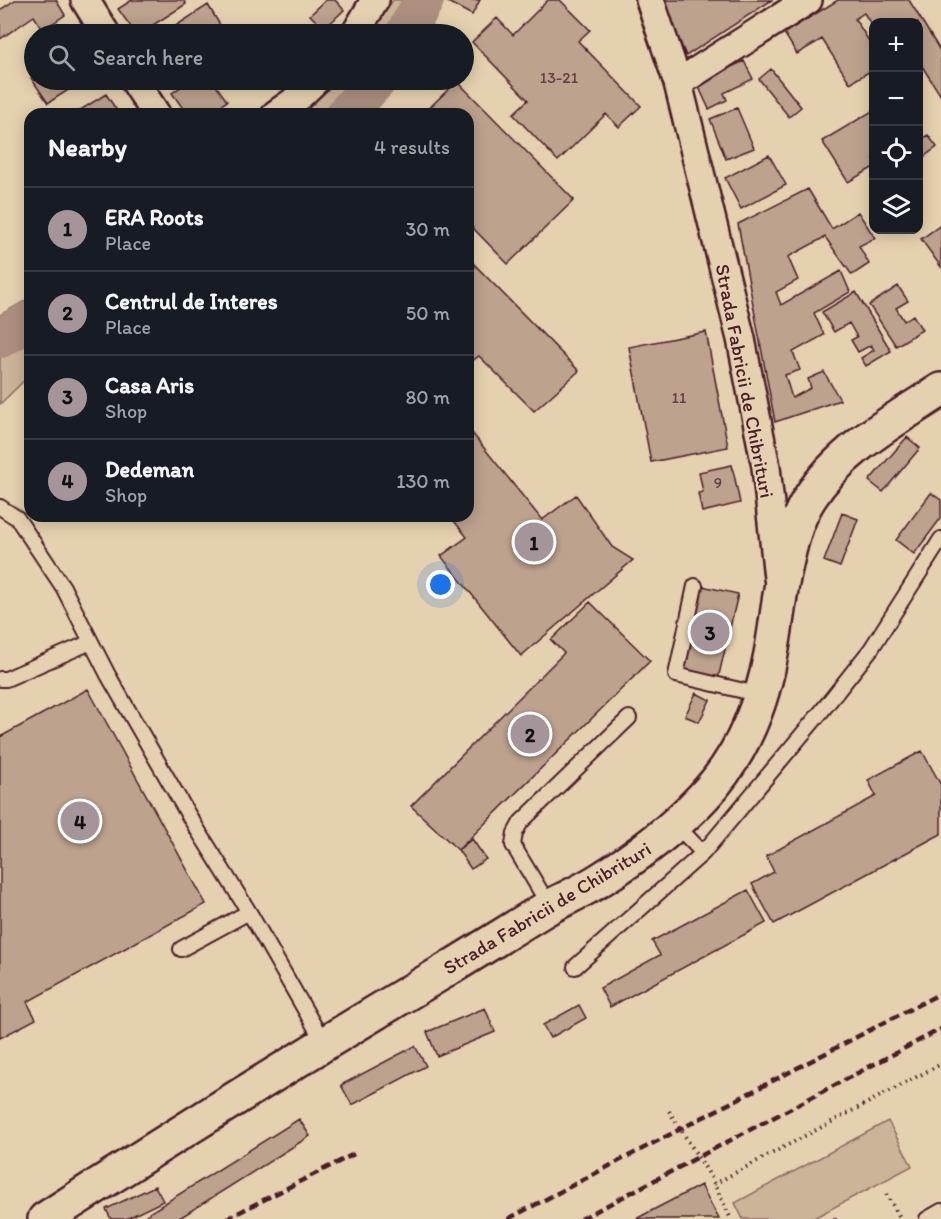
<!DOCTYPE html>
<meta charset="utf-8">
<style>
:root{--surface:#171b24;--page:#20242c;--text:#f1f3f6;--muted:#9ea1a6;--line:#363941;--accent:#a6949b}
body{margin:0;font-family:Itim,sans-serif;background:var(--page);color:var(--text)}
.controls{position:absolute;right:18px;top:18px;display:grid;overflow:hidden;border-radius:12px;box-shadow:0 3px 15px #0003}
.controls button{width:54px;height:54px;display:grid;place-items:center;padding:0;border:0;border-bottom:2px solid var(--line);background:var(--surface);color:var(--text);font:30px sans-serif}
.you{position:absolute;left:441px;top:585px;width:21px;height:21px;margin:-15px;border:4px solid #fff;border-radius:50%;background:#1a73e8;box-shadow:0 0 0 9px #1a73e833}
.badge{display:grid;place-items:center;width:39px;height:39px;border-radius:50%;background:var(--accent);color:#111;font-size:20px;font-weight:700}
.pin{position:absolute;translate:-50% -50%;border:3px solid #fff;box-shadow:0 2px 6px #0006}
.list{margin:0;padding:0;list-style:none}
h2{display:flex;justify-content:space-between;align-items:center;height:78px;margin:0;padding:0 24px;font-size:26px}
h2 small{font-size:20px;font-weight:400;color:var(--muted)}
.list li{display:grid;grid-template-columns:39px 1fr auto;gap:18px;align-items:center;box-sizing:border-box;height:84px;padding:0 24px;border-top:2px solid var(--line)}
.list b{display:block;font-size:22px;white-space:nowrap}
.list p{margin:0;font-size:20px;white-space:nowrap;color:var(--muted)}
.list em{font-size:20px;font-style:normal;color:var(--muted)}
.icon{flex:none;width:33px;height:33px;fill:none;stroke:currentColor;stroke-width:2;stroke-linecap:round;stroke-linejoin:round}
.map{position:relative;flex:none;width:941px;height:1219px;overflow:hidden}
.search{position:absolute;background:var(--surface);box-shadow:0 3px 15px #0003;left:24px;top:24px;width:450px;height:66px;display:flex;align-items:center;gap:15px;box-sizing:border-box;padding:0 21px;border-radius:33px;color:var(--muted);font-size:22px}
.panel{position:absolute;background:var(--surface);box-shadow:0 3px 15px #0003;left:24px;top:108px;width:450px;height:414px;border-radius:18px}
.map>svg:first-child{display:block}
</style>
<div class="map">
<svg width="941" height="1219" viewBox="0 0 941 1219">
<rect width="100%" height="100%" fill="#e5d1af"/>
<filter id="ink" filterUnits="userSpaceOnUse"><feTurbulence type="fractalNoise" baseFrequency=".0167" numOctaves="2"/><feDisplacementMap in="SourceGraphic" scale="12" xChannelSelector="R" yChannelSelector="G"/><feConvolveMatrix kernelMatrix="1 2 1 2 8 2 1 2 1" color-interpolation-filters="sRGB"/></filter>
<g filter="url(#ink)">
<path fill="#ccb499" stroke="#8b6a62" stroke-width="1.5" d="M 393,0 L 442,0 L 421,34 L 371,34 Z
M 338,80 L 391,80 L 368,114 L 286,114 Z
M 30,298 L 30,375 L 0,404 L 0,315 Z
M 888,1121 L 912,1166 L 812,1219 L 743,1219 L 735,1203 Z"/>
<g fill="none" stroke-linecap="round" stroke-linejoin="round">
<path stroke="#ac8f7e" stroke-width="40" d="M 405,34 L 424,0
M 346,114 L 377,80
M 0,338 L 30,321"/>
</g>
<path fill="#bda28d" stroke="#4a1f2b" stroke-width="1.5" d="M 15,0 L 56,0 L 65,15 L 43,30 L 34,16 L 0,39 L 0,10 Z
M 132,0 L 183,0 L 186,4 L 139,34 L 136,34 L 118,9 Z
M 326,0 L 335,0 L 344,10 L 324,29 L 310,15 Z
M 444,0 L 480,0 L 472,15 Z
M 548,0 L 560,0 L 590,30 L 578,41 L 641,106 L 619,127 L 606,114 L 558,161 L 513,114 L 528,100 L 472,42 L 497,18 L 513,35 Z
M 663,0 L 772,0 L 686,56 Z
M 838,0 L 909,0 L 941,52 L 941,96 L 918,60 L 918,22 L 874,22 L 874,29 L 864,13 L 855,19 L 874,49 L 874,69 L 850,83 L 822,39 L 797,54 L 784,33 Z
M 208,5 L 220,25 L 205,34 L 163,34 Z
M 744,61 L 753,79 L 724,93 L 727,100 L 709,109 L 697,83 Z
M 771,69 L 801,107 L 789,117 L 759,79 Z
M 34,76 L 34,80 L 84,80 L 48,103 L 31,78 Z
M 191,80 L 212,80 L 227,101 L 209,114 L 187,114 L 172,93 Z
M 457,81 L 574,200 L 508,264 L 468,223 L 468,114 L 423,114 Z
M 106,94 L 119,114 L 74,114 Z
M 737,108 L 754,148 L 726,159 L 710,119 Z
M 874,110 L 874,167 L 848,182 L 822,141 Z
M 928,135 L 937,147 L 918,161 L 918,141 Z
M 769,155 L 786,185 L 741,209 L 725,178 Z
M 808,189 L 832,229 L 858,212 L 875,238 L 859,246 L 869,264 L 852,275 L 825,237 L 788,257 L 798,280 L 776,292 L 781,305 L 841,271 L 850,292 L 814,313 L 824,335 L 793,352 L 800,370 L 785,375 L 792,398 L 811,388 L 808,379 L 824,372 L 840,400 L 775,422 L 738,224 Z
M 941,225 L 941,267 L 921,239 Z
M 468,258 L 579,371 L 534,411 L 479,356 L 468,364 Z
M 898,286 L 908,301 L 896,308 L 904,321 L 913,315 L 922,330 L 896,346 L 869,305 Z
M 856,292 L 891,351 L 866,366 L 861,358 L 874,350 L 871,345 L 858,352 L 851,340 L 857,337 L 849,323 L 834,332 L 822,312 Z
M 706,332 L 728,447 L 651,462 L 629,347 Z
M 468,428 L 542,520 L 576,495 L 612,547 L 633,560 L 521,656 L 441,556 L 467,537 L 450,516 L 468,516 Z
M 907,437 L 920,448 L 883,492 L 869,481 Z
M 732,465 L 740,503 L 702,512 L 698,493 L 703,492 L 699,472 Z
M 931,493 L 941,500 L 941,518 L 914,554 L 896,540 Z
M 842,513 L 858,519 L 840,567 L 824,561 Z
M 702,586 L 738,594 L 718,679 L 682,670 Z
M 590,602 L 650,661 L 458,850 L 411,806 L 564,653 L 551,640 Z
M 88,689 L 206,904 L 27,1002 L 36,1019 L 0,1038 L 0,737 Z
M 696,693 L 710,700 L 699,722 L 685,716 Z
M 922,751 L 941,785 L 941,834 L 774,924 L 752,884 L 774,872 L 766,856 L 876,796 L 868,780 Z
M 472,839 L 486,859 L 471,869 L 458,850 Z
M 748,890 L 766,923 L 610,1007 L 600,988 L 660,955 L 652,941 Z
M 579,1005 L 586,1018 L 550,1038 L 543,1025 Z
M 485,1008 L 495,1032 L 437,1056 L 427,1032 Z
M 415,1046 L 426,1066 L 352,1105 L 341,1085 Z
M 299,1119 L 310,1136 L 178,1219 L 148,1219 L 146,1215 Z
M 701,1185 L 719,1219 L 636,1219 L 649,1212 Z
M 155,1186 L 163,1201 L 126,1219 L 111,1219 L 106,1209 Z"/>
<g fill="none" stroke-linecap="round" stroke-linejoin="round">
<g stroke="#4a1f2b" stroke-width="18">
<path id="lane" d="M 0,507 L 17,518 L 63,587 L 108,675 L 189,816 L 249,912 L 324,1043
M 695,586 L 676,675 L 761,695
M 0,679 L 6,679 L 91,642
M 676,825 L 703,853
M 550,907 L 513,845 L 515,833 L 521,822 L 629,718
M 181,949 L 249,912
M 575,967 L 703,853 L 821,712 L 871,649 L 941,539
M 927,1219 L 941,1211"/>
</g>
<g stroke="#4a1f2b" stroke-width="32">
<path id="street" d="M 85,0 L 106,34
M 650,0 L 678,83 L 741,339 L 766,467 L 778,578
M 355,34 L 375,0
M 134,80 L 156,114
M 678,83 L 808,0
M 276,114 L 293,102 L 316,80"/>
</g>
<g stroke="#4a1f2b" stroke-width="38">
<path id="secondary" d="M 45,1219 C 177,1134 309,1052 443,972 C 478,951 512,929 547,908 C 564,899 582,891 598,881 C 637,857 672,830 703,797 C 741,757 761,708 771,654 C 776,629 778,603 783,578 C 789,551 794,523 809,499 C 840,450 893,421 941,390"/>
</g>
<path stroke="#4a1f2b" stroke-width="4" stroke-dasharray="1.5 4.5" stroke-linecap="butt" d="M 669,1111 L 711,1177 L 731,1219
M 714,1184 L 941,1064
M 886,1194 L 901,1219
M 835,1218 L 835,1219"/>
<use href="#lane" stroke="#e5d1af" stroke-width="14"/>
<use href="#street" stroke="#e5d1af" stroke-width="27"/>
<use href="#secondary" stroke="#e5d1af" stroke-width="33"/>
<path stroke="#4a1f2b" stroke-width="4.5" stroke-dasharray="9 4.5" stroke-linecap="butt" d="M 226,1219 L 354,1154
M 508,1219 L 941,993
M 581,1219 L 941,1029"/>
</g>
</g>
<g text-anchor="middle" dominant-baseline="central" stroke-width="4.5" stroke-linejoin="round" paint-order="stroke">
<g font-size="16" fill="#674044">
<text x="559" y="77">13-21</text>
<text x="679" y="397">11</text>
<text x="718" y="482">9</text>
</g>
<g font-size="20" fill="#4a1f2b" stroke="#e5d1af">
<text transform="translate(745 381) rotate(79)">Strada Fabricii de Chibrituri</text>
<text transform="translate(547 908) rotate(-31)">Strada Fabricii de Chibrituri</text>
</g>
</g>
</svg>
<div class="controls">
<button>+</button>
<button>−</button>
<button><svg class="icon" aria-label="locate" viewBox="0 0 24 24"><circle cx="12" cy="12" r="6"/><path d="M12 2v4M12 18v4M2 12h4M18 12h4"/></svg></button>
<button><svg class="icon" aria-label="layers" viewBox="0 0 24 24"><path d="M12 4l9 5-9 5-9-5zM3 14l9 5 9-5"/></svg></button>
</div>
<div class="you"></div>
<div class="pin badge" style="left:534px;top:542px">1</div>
<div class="pin badge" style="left:530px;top:734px">2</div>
<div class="pin badge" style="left:710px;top:632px">3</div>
<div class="pin badge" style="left:80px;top:821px">4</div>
<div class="search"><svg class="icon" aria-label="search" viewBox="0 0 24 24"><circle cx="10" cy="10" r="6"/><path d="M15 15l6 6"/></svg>Search here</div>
<section class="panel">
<h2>Nearby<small>4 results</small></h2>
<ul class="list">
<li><span class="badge">1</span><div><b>ERA Roots</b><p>Place</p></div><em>30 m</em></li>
<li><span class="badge">2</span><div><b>Centrul de Interes</b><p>Place</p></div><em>50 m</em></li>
<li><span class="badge">3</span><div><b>Casa Aris</b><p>Shop</p></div><em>80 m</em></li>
<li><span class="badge">4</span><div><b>Dedeman</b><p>Shop</p></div><em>130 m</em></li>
</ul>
</section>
</div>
